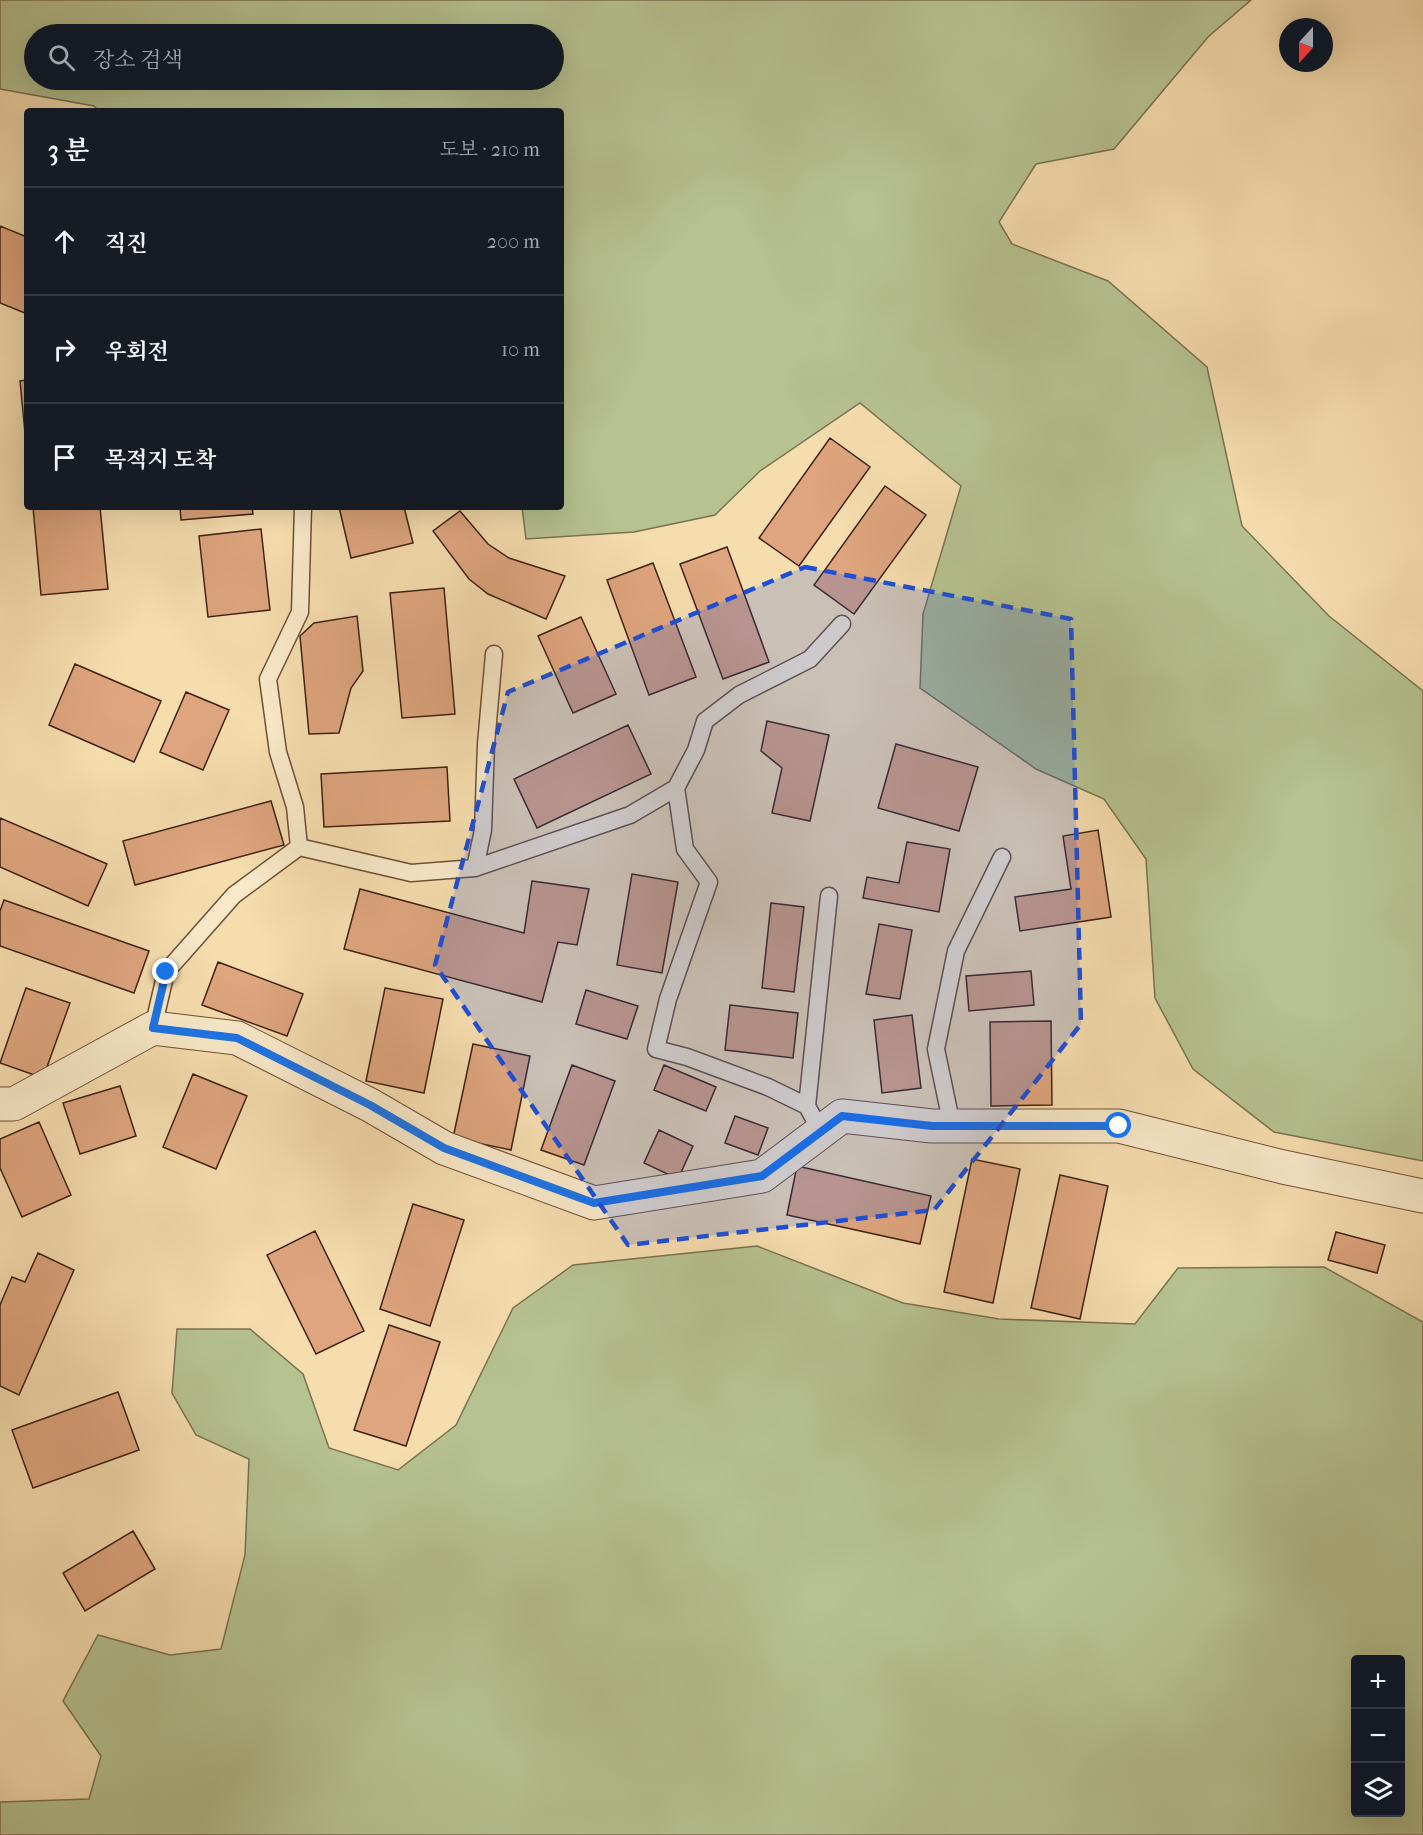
<!DOCTYPE html>
<html lang="ko">
<meta charset="utf-8">
<style>
:root{--surface:#171b24;--page:#242831;--text:#f1f3f6;--muted:#9ea1a6;--line:#363941}
body{margin:0;font-family:"IM FELL French Canon","Noto Serif KR",serif;background:var(--page);color:var(--text)}
.controls{position:absolute;right:18px;bottom:18px;display:grid;overflow:hidden;border-radius:6px;box-shadow:0 6px 24px #0002}
.controls button{width:54px;height:54px;display:grid;place-items:center;padding:0;border:0;border-bottom:2px solid var(--line);background:var(--surface);color:var(--text);font:30px sans-serif}
.compass{position:absolute;left:1279px;top:18px;width:54px;height:54px;border-radius:50%;background:var(--surface);box-shadow:0 6px 24px #0002;rotate:201deg}
.stop{position:absolute;width:18px;height:18px;margin:-14px;border:4px solid #1a73e8;border-radius:50%;background:#fff}
.stop.end{background:#1a73e8;border-color:#fff;box-shadow:0 2px 6px #0008}
.list{margin:0;padding:0;list-style:none}
h2{display:flex;justify-content:space-between;align-items:center;height:78px;margin:0;padding:0 24px;font-size:26px}
h2 small{font-size:20px;font-weight:400;color:var(--muted)}
.list li{display:grid;grid-template-columns:39px 1fr auto;gap:18px;align-items:center;box-sizing:border-box;height:108px;padding:0 24px;border-top:2px solid var(--line)}
.list b{display:block;font-size:22px;white-space:nowrap}
.list em{font-size:20px;font-style:normal;color:var(--muted)}
.icon{flex:none;width:33px;height:33px;fill:none;stroke:currentColor;stroke-width:2;stroke-linecap:round;stroke-linejoin:round}
.map{position:relative;flex:none;width:1423px;height:1835px;overflow:hidden}
.search{position:absolute;background:var(--surface);box-shadow:0 6px 24px #0002;left:24px;top:24px;width:540px;height:66px;display:flex;align-items:center;gap:15px;box-sizing:border-box;padding:0 21px;border-radius:33px;color:var(--muted);font-size:22px}
.panel{position:absolute;background:var(--surface);box-shadow:0 6px 24px #0002;left:24px;top:108px;width:540px;height:402px;border-radius:6px}
.map>svg:first-child{display:block}
</style>
<div class="map">
<svg width="1423" height="1835" viewBox="0 0 1423 1835">
<rect width="100%" height="100%" fill="#f6ddae"/>
<filter id="stains"><feTurbulence type="fractalNoise" baseFrequency=".00333" numOctaves="4"/><feColorMatrix values="0 0 0 0 .2 0 0 0 0 .09 0 0 0 0 .02 0 0 0 .5 -.17"/></filter>
<radialGradient id="worn" r=".72"><stop offset=".6" stop-color="#630" stop-opacity="0"/><stop offset="1" stop-color="#630" stop-opacity=".3"/></radialGradient>
<path fill="#b6c290" stroke="#7b7250" stroke-width="1.5" fill-rule="evenodd" d="M 0,0 L 1251,0 L 1208,37 L 1114,149 L 1036,164 L 999,222 L 1012,244 L 1108,281 L 1207,367 L 1242,526 L 1329,616 L 1423,691 L 1423,1161 L 1274,1132 L 1193,1069 L 1155,998 L 1146,859 L 1104,799 L 1036,769 L 920,688 L 923,614 L 961,486 L 860,403 L 760,471 L 715,515 L 634,532 L 526,539 L 522,507 L 561,507 L 561,111 L 99,111 L 94,106 L 0,89 ZM 34,34 L 554,34 L 554,80 L 34,80 Z
M 757,1246 L 903,1303 L 999,1319 L 1135,1324 L 1178,1268 L 1324,1267 L 1423,1322 L 1423,1835 L 0,1835 L 0,1802 L 89,1799 L 101,1756 L 63,1701 L 98,1635 L 170,1655 L 221,1649 L 245,1555 L 249,1459 L 196,1435 L 172,1393 L 177,1329 L 250,1329 L 303,1374 L 329,1448 L 398,1470 L 456,1425 L 513,1308 L 573,1265 ZM 1356,1660 L 1400,1660 L 1400,1812 L 1356,1812 Z"/>
<path fill="#dea57e" stroke="#40210f" stroke-width="1.5" d="M 0,226 L 27,237 L 27,309 L 25,313 L 0,303 Z
M 27,380 L 27,454 L 20,381 Z
M 830,438 L 870,467 L 799,566 L 759,538 Z
M 885,486 L 926,515 L 854,614 L 814,585 Z
M 33,507 L 100,507 L 108,589 L 41,595 Z
M 180,507 L 252,507 L 253,514 L 181,520 Z
M 339,507 L 404,507 L 413,543 L 351,558 Z
M 460,511 L 488,544 L 509,558 L 565,576 L 546,619 L 488,594 L 469,579 L 433,531 Z
M 261,529 L 270,610 L 208,617 L 199,536 Z
M 727,547 L 769,662 L 723,679 L 680,564 Z
M 653,563 L 696,677 L 649,695 L 607,580 Z
M 444,588 L 455,714 L 402,718 L 390,593 Z
M 357,616 L 363,671 L 351,688 L 339,733 L 309,734 L 300,636 L 314,623 Z
M 581,617 L 616,694 L 573,713 L 538,636 Z
M 75,664 L 161,701 L 134,762 L 49,725 Z
M 186,692 L 229,710 L 203,770 L 160,752 Z
M 767,721 L 829,735 L 810,821 L 772,813 L 782,768 L 761,751 Z
M 628,725 L 651,774 L 537,828 L 514,779 Z
M 896,744 L 978,767 L 959,831 L 878,808 Z
M 447,767 L 450,821 L 324,827 L 321,774 Z
M 271,801 L 284,845 L 135,885 L 123,841 Z
M 0,818 L 107,864 L 88,906 L 0,867 Z
M 1098,830 L 1111,917 L 1020,931 L 1015,897 L 1071,889 L 1063,836 Z
M 907,842 L 950,849 L 939,912 L 863,898 L 867,877 L 899,883 Z
M 632,874 L 678,882 L 662,973 L 617,965 Z
M 532,881 L 589,889 L 577,945 L 558,942 L 542,1002 L 344,949 L 360,889 L 524,933 Z
M 4,900 L 149,951 L 134,993 L 0,946 L 0,911 Z
M 771,903 L 804,907 L 794,992 L 762,988 Z
M 879,924 L 912,930 L 900,999 L 866,994 Z
M 218,962 L 303,994 L 287,1036 L 202,1005 Z
M 1031,971 L 1034,1005 L 969,1011 L 966,976 Z
M 26,988 L 70,1003 L 43,1078 L 0,1063 Z
M 385,988 L 443,999 L 424,1093 L 366,1081 Z
M 586,990 L 638,1006 L 627,1039 L 576,1024 Z
M 730,1005 L 798,1013 L 793,1058 L 725,1050 Z
M 912,1015 L 921,1088 L 882,1093 L 874,1020 Z
M 1051,1021 L 1052,1105 L 991,1106 L 990,1022 Z
M 473,1044 L 530,1056 L 511,1150 L 453,1138 Z
M 572,1065 L 615,1081 L 584,1165 L 541,1150 Z
M 664,1065 L 716,1087 L 706,1111 L 654,1090 Z
M 193,1074 L 247,1096 L 216,1169 L 163,1147 Z
M 120,1086 L 136,1136 L 80,1154 L 63,1103 Z
M 735,1116 L 768,1128 L 758,1155 L 725,1143 Z
M 39,1122 L 71,1195 L 22,1217 L 0,1168 L 0,1139 Z
M 659,1130 L 693,1146 L 678,1179 L 644,1163 Z
M 972,1159 L 1020,1169 L 993,1303 L 944,1292 Z
M 797,1166 L 931,1196 L 920,1244 L 787,1215 Z
M 1060,1175 L 1108,1186 L 1080,1319 L 1031,1308 Z
M 413,1204 L 464,1220 L 430,1326 L 380,1309 Z
M 315,1231 L 364,1331 L 316,1354 L 267,1255 Z
M 1336,1232 L 1385,1245 L 1377,1273 L 1328,1260 Z
M 38,1253 L 74,1270 L 19,1395 L 0,1386 L 0,1305 L 12,1277 L 25,1282 Z
M 389,1325 L 440,1342 L 406,1446 L 354,1430 Z
M 118,1392 L 139,1450 L 33,1488 L 12,1430 Z
M 133,1531 L 155,1569 L 85,1611 L 63,1573 Z"/>
<g fill="none" stroke-linecap="round" stroke-linejoin="round">
<g stroke="#6e5037" stroke-width="19">
<path id="service" d="M 676,788 L 685,849 L 709,882 L 668,999 L 656,1049 L 687,1057 L 768,1087 L 807,1106 L 821,1132
M 299,847 L 411,873 L 475,868 L 483,830 L 486,744 L 494,654
M 475,868 L 630,815 L 676,788 L 696,750 L 705,721 L 739,695 L 810,659 L 842,624
M 153,1028 L 166,972 L 234,895 L 299,847 L 295,807 L 278,752 L 268,679 L 300,612 L 303,507
M 807,1106 L 829,896
M 952,1126 L 936,1049 L 956,951 L 1002,857"/>
</g>
<g stroke="#6e5037" stroke-width="35">
<path id="minor" d="M 0,1104 L 14,1104 L 153,1028 L 237,1038 L 370,1105 L 444,1148 L 594,1203 L 762,1176 L 842,1116 L 932,1126 L 1119,1126 L 1283,1167 L 1423,1196"/>
</g>
<use href="#service" stroke="#f9e9ca" stroke-width="16"/>
<use href="#minor" stroke="#f9e9ca" stroke-width="33"/>
</g>
<g fill="none" stroke-linecap="round" stroke-linejoin="round">
<path stroke="#1a73e8" stroke-width="8" d="M 166,972 L 153,1028 L 237,1038 L 370,1105 L 444,1148 L 594,1203 L 762,1176 L 842,1116 L 932,1126 L 1119,1126"/>
</g>
<path fill="#1d4ed8" fill-opacity="0.2" stroke="#1d4ed8" stroke-width="4.5" stroke-dasharray="12 8" stroke-linejoin="round" d="M 805,567 L 1071,619 L 1081,1024 L 934,1210 L 628,1245 L 435,965 L 508,692 Z"/>
<rect width="100%" height="100%" filter="url(#stains)"/>
<rect width="100%" height="100%" fill="url(#worn)"/>
</svg>
<div class="controls">
<button>+</button>
<button>−</button>
<button><svg class="icon" aria-label="layers" viewBox="0 0 24 24"><path d="M12 4l9 5-9 5-9-5zM3 14l9 5 9-5"/></svg></button>
</div>
<svg class="compass" viewBox="-18 -18 36 36"><path d="M0-13l5 13h-10z" fill="#e53935"/><path d="M0 13l5-13h-10z" fill="#9ea1a6"/></svg>
<div class="stop" style="left:1119px;top:1126px"></div>
<div class="stop end" style="left:166px;top:972px"></div>
<div class="search"><svg class="icon" aria-label="search" viewBox="0 0 24 24"><circle cx="10" cy="10" r="6"/><path d="M15 15l6 6"/></svg>장소 검색</div>
<section class="panel">
<h2>3 분<small>도보 · 210 m</small></h2>
<ul class="list">
<li><svg class="icon" aria-label="ahead" viewBox="0 0 24 24"><path d="M12 20V5M6 11l6-6 6 6"/></svg><div><b>직진</b></div><em>200 m</em></li>
<li><svg class="icon" aria-label="right" viewBox="0 0 24 24"><path d="M7 20v-9h11M14 6l5 5-5 5"/></svg><div><b>우회전</b></div><em>10 m</em></li>
<li><svg class="icon" aria-label="arrive" viewBox="0 0 24 24"><path d="M6 21V4h12l-3 4 3 4H6"/></svg><div><b>목적지 도착</b></div></li>
</ul>
</section>
</div>
